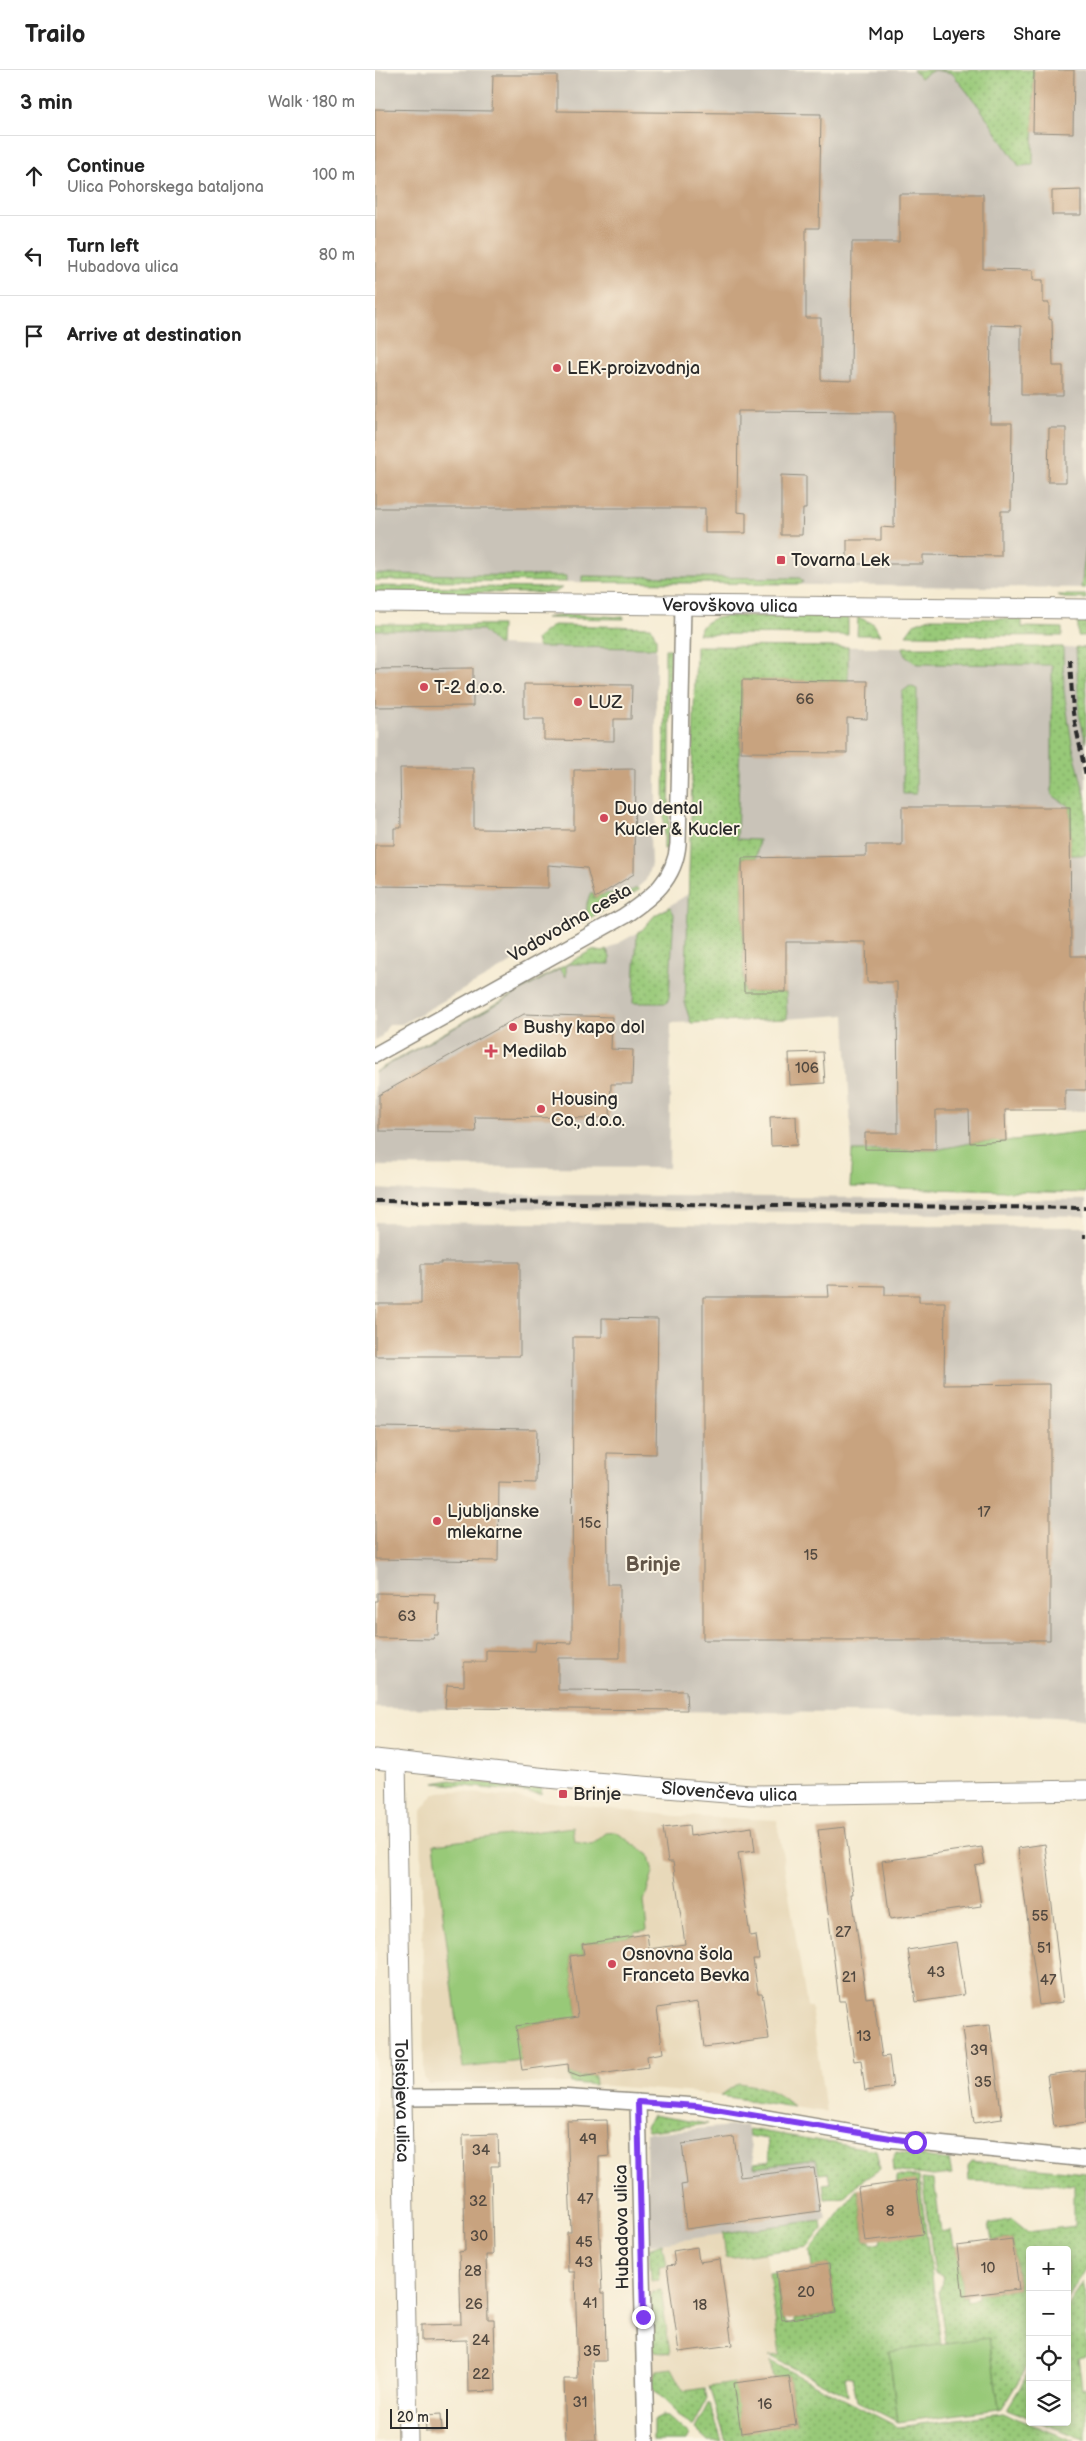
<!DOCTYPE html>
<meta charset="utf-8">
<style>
:root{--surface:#fff;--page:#f6f6f6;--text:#222;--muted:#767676;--line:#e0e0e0}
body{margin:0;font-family:"Balsamiq Sans",sans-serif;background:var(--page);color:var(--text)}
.controls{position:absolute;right:15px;bottom:15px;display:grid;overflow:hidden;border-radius:5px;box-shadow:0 2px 8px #0003}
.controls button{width:45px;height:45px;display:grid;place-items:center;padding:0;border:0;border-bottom:1px solid var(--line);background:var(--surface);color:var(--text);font:25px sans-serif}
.scale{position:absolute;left:15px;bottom:12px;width:58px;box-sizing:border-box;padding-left:5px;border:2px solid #2b2b2b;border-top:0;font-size:14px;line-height:18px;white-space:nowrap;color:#2b2b2b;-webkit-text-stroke:4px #fcf5e5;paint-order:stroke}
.stop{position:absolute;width:15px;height:15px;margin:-11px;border:4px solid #7c3aed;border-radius:50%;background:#fff}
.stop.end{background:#7c3aed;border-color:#fff;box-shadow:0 1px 5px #0008}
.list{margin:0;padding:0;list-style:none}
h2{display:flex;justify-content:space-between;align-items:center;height:65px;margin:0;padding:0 20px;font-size:21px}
h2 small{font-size:16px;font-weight:400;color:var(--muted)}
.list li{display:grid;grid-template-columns:32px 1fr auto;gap:15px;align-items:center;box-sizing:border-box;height:80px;padding:0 20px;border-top:1px solid var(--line)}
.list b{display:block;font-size:19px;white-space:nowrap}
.list p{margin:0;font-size:16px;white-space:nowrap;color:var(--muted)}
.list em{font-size:16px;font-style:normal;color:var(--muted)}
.icon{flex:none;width:28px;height:28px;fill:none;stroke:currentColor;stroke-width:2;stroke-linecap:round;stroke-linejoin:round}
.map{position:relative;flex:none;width:711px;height:2371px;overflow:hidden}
header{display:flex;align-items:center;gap:30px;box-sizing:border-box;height:70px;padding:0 25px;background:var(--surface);border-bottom:1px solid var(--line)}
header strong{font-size:24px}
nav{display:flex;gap:28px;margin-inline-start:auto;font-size:18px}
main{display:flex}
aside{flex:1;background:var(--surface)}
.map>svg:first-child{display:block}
</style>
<header>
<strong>Trailo</strong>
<nav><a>Map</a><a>Layers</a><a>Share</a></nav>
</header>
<main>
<aside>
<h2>3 min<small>Walk · 180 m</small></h2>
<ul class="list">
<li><svg class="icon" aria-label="ahead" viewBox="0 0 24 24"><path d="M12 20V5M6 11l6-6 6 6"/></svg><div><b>Continue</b><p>Ulica Pohorskega bataljona</p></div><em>100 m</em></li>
<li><svg class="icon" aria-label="left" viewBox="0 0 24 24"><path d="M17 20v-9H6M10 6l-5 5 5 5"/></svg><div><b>Turn left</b><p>Hubadova ulica</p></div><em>80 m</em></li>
<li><svg class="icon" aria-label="arrive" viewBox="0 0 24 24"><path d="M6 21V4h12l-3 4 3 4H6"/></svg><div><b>Arrive at destination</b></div></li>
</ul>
</aside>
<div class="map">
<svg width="711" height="2371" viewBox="0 0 711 2371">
<defs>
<pattern id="grass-dots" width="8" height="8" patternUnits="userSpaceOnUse" patternTransform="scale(1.25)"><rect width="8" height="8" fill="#98c978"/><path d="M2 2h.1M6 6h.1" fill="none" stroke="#7ca363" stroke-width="1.8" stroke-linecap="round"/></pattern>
</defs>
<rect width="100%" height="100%" fill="#fcf5e5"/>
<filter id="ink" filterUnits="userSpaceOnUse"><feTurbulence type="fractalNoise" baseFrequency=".02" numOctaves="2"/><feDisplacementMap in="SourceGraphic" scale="10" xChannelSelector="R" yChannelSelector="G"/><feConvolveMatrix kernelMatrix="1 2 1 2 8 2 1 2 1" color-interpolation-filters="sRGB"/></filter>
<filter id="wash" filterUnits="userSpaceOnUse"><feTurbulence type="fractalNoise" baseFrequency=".0096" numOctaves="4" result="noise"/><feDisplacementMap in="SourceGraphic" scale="20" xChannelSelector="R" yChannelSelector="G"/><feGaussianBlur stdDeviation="1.12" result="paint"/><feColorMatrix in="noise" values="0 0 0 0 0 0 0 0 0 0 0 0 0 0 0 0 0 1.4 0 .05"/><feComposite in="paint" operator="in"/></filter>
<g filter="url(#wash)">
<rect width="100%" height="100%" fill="#f5ebd2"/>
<path fill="#e8d9ba" d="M 78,1721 L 302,1746 L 402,1750 L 432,1937 L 436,1937 L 451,2042 L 324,2023 L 196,2013 L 53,2014 L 49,2008 L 46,1742 L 58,1725 L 64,1722 Z
M 348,2163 L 351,2188 L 391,2183 L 405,2285 L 394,2286 L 398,2308 L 309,2321 L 277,2310 L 276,2273 L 281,2281 L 288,2283 L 287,2221 L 277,2222 L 275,2225 L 274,2209 L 283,2197 L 291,2196 L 287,2173 Z"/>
<path fill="#c9c3b8" d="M 0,0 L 538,0 L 545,8 L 559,0 L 577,3 L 577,0 L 711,0 L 711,518 L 0,510 Z
M 0,554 L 126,555 L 126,575 L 163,577 L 281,578 L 281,766 L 275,766 L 276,794 L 271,810 L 262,818 L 251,824 L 226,824 L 212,833 L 211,848 L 195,856 L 196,859 L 27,954 L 14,954 L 6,967 L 0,970 Z
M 321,576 L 711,578 L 711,1041 L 631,1040 L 631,1071 L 595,1073 L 561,1080 L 477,1081 L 470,945 L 380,951 L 296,953 L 294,1098 L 3,1096 L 0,1106 L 0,1001 L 217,880 L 228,882 L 267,860 L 280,845 L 313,824 Z
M 0,1119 L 90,1124 L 711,1130 L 711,1146 L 0,1136 Z
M 0,1152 L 711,1157 L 711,1649 L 648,1645 L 0,1638 Z
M 371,2055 L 380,2097 L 441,2089 L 451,2149 L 272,2175 L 271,2063 Z"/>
<path fill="url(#grass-dots)" stroke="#627a52" d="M 538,0 L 659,0 L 658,95 L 644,96 L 605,38 L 577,3 L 559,0 L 545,8 Z
M 711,478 L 711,518 L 706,518 Z
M 0,504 L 191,506 L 191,512 L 0,510 Z
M 207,506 L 425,508 L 428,512 L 426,514 L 207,512 Z
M 0,516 L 187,518 L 179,523 L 0,522 Z
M 683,525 L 711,525 L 711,529 L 689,528 Z
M 190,544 L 249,547 L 249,549 L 170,548 Z
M 353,546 L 473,547 L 473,565 L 323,564 C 328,550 339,548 353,546 Z
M 483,547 L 499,554 L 505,565 L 482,565 Z
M 555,548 L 647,549 L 647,557 L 687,558 L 687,566 L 531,565 L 539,554 Z
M 703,549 L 711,549 L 711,566 L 703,566 Z
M 0,554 L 126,555 L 125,575 L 122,575 L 107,560 L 0,560 Z
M 178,555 L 276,557 L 281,568 L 281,578 L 163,577 L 161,569 Z
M 321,576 L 473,577 L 473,611 L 367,610 L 362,769 L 384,770 L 381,788 L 367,788 L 369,922 L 411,922 L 412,949 L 316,953 L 310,935 Z
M 528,577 L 688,577 L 689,621 L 697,674 L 711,730 L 711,785 L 695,785 L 695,737 L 677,725 L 677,595 L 542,594 L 531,587 Z
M 701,577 L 711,578 L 711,673 L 704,644 Z
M 290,579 L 296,579 L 294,762 L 292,779 L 289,779 Z
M 535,616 L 542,619 L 541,724 L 528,724 L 527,622 Z
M 262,818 L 264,820 L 196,859 L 194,856 L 211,848 L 212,833 L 215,824 L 219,824 L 219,828 C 233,820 248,826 262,818 Z
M 295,837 L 299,844 L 294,927 L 292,933 L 258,933 L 262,863 L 267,860 L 280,845 Z
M 217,880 L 228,882 L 232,880 L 235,887 L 235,894 L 195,894 L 191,896 L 191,907 L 185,899 L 0,1002 Z
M 75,1710 L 167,1718 L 166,1724 L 60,1713 Z
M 194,2003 L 205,2007 L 219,2005 L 220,2015 L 196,2013 Z
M 363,2013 C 389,2017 399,2019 419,2037 L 345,2026 Z
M 277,2045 L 333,2054 L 273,2061 L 271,2057 Z
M 373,2059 L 501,2080 L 505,2099 L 481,2115 L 470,2127 L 450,2129 L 448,2114 L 455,2113 L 453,2103 L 444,2104 L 441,2089 L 380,2097 L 379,2093 L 395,2091 L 392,2069 L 374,2066 Z
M 521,2082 L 574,2090 L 577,2104 L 558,2106 L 518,2101 L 517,2091 Z
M 597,2091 L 711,2103 L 711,2199 L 692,2230 L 692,2180 L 655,2180 L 655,2292 L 627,2338 L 624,2339 L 614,2269 L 571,2274 L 563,2221 L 568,2213 L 567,2206 L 560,2203 L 547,2109 L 559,2110 L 566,2162 L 576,2160 L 579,2176 L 582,2177 L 588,2226 L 592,2226 L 593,2231 L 603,2229 L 603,2224 L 644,2219 L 637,2169 L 617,2171 L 614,2154 L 637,2149 L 653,2162 L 699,2156 L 699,2115 L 594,2111 L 593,2096 Z
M 522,2106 L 544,2107 L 566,2275 L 514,2282 L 523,2352 L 482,2331 L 477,2307 L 470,2306 L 473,2326 L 394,2286 L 405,2285 L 394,2203 L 401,2202 L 407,2250 L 410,2250 L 411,2254 L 420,2253 L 420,2249 L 461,2243 L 454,2195 L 437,2197 L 435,2181 L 483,2118 L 490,2171 L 495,2171 L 496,2175 L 505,2173 L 522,2113 Z
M 446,2150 L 447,2159 L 433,2177 L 351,2188 L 348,2163 Z
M 287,2173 L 291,2196 L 284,2197 L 285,2210 L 276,2211 L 274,2178 Z
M 708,2212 L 711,2226 L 711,2286 L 703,2288 L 707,2317 L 711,2316 L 711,2370 L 665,2352 L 692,2352 L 692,2238 Z
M 286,2220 L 295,2283 L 280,2281 L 276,2273 L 275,2225 L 277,2222 Z
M 395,2291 L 523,2357 L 628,2343 L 699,2371 L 351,2371 L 334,2317 L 359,2313 L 421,2355 L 414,2306 L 398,2308 Z
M 297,2298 L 309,2321 L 330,2318 L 332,2328 L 317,2357 L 278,2319 L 277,2310 L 282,2300 Z
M 655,2301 L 653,2318 L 655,2320 L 655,2348 L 632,2339 Z
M 334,2332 L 347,2371 L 333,2371 L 320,2359 Z
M 288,2345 L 293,2346 L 314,2365 L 311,2371 L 278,2371 L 278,2350 Z"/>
<path fill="#98c978" stroke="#627a52" d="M 711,1061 L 711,1123 L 475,1117 L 477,1081 L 561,1080 L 595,1073 L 631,1071 Z
M 198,1757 L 200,1772 L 217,1775 L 231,1763 L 241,1762 L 274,1785 L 278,1803 L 269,1831 L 272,1860 L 260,1862 L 260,1866 L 207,1874 L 209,1884 L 195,1886 L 203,1947 L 141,1956 L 146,1991 L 88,1998 L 59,1774 Z
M 614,2268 L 624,2339 L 523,2352 L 514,2282 Z"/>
<g id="blocks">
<path fill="#c8a37f" d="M 659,0 L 699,0 L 698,63 L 658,62 Z
M 118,5 L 182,5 L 182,41 L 446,44 L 444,158 L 431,158 L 431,248 L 446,248 L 446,310 L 476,311 L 477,172 L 524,172 L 524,124 L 608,124 L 608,199 L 658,200 L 658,210 L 668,210 L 668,233 L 674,233 L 674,249 L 677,250 L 678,296 L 688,296 L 688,325 L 646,325 L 646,256 L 616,255 L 615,353 L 637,353 L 636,441 L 626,441 L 626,486 L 548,485 L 548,494 L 472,494 L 472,470 L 506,470 L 506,457 L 519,458 L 520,342 L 363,341 L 362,442 L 371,443 L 371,463 L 330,463 L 330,438 L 0,438 L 0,39 L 117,41 Z
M 706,120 L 706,145 L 677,145 L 677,121 Z
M 674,358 L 691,358 L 691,412 L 673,412 Z
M 406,405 L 431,406 L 431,439 L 428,439 L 427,465 L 406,465 Z
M 98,598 L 98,636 L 0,637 L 0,599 Z
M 367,610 L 493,611 L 492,649 L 472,648 L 472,683 L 366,682 Z
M 149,614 L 257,615 L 256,649 L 239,649 L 239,671 L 169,670 L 169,649 L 149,649 Z
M 25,698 L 99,698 L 99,759 L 199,760 L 199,700 L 260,699 L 259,804 L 220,828 L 212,798 L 173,795 L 173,818 L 0,816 L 0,775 L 19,775 L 19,758 L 26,758 Z
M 527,737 L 695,737 L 696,886 L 711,886 L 711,1020 L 690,1020 L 690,1040 L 630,1040 L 631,1071 L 595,1073 L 594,1040 L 561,1040 L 561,1080 L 490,1079 L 490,1063 L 523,1063 L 522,912 L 492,912 L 491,872 L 411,872 L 411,922 L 369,922 L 367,788 L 491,786 L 491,775 L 527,775 Z
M 149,944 L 237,947 L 236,979 L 258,980 L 257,1014 L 236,1014 L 235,1048 L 100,1047 L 101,1062 L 4,1061 L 4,1025 Z
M 448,982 L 450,1013 L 415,1015 L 414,983 Z
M 421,1046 L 422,1075 L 396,1076 L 395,1047 Z
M 66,1192 L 145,1192 L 145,1286 L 0,1286 L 0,1234 L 46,1234 L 46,1194 L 66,1194 Z
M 453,1215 L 510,1216 L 510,1225 L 544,1225 L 544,1232 L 570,1232 L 569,1315 L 675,1314 L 675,1570 L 328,1570 L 328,1227 L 454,1227 Z
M 227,1248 L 283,1249 L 281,1384 L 232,1383 L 233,1514 L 245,1514 L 245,1588 L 183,1588 L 183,1620 L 311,1621 L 312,1640 L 70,1638 L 72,1615 L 89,1616 L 89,1592 L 111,1592 L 111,1580 L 160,1581 L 161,1572 L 197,1573 L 198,1267 L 227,1267 Z
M 0,1357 L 162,1359 L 161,1413 L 124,1412 L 123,1491 L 0,1489 Z
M 2,1523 L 60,1524 L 59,1533 L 64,1533 L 63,1565 L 59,1565 L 58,1569 L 0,1568 L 0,1531 L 2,1531 Z
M 314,1755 L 315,1766 L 377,1757 L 380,1781 L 363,1783 L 375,1866 L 381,1865 L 384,1889 L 378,1889 L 383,1923 L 387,1923 L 394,1969 L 329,1977 L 323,1932 L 282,1938 L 288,1983 L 272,1986 L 273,1997 L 205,2007 L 194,2003 L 193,1994 L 147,2000 L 141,1956 L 203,1947 L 195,1886 L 209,1884 L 207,1874 L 272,1864 L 274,1879 L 310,1874 L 298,1792 L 293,1792 L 288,1758 Z
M 470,1757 L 479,1824 L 477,1824 L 491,1928 L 498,1927 L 507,1987 L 514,1986 L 518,2017 L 490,2021 L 486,1990 L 479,1991 L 470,1931 L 464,1931 L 443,1760 Z
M 670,1774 L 688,1932 L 664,1935 L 643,1778 Z
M 607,1777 L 610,1794 L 600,1796 L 606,1836 L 515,1849 L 507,1791 Z
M 581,1872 L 589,1925 L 541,1932 L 533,1880 Z
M 615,1955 L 627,2049 L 599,2053 L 587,1958 Z
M 711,2000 L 711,2053 L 679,2057 L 672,2005 Z
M 232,2050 L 234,2086 L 224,2087 L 224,2144 L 227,2223 L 230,2223 L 231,2291 L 218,2291 L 221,2370 L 191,2371 L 189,2309 L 203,2309 L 200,2202 L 193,2202 L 192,2162 L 196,2162 L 192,2051 Z
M 123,2064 L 124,2096 L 116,2096 L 118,2185 L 111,2185 L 113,2249 L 119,2249 L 121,2321 L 93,2322 L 92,2270 L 46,2271 L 46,2255 L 86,2254 L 84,2182 L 90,2181 L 88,2065 Z
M 359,2067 L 365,2107 L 439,2098 L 445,2141 L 311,2159 L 306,2115 L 312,2114 L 307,2074 Z
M 541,2110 L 548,2164 L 490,2171 L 483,2118 Z
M 637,2169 L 644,2219 L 588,2226 L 582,2176 Z
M 322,2177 L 324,2192 L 345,2189 L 357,2275 L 304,2282 L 292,2196 L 300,2195 L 298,2181 Z
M 454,2194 L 461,2243 L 407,2250 L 401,2202 Z
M 414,2306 L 421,2355 L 366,2363 L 359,2313 Z
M 66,2344 L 67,2361 L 51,2362 L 50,2345 Z"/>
</g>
</g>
<g filter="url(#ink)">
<use href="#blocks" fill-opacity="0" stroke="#908b7e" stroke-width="1"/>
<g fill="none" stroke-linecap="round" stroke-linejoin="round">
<g stroke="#908b7e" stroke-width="18">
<path id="minor" d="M 0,985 L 249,846 C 277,827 300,810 303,774 L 308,535
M 27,2028 L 184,2027 L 322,2036 L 513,2069 L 711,2089
M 263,2032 L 271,2371"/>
</g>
<g stroke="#908b7e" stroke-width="21">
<g id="tertiary">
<path id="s1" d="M 0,532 L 711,539"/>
<path id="s2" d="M 0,1689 L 172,1708 L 375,1725 L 711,1720"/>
<path id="s3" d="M 21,1691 L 33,2371"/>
</g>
</g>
<use href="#minor" stroke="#fff" stroke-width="15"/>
<use href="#tertiary" stroke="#fff" stroke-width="19"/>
<path stroke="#2b2b2b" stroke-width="4" stroke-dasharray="8 4" stroke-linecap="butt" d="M 695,590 L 698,643 L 711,706
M 0,1131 L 711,1138
M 708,1166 L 711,1166"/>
</g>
</g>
<g fill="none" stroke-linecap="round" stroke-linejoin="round" filter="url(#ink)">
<path stroke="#7c3aed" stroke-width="6" d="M 268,2247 L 263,2032 L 322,2036 L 540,2072"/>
</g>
<g fill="#d1495b" stroke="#fcf5e5" stroke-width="2">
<circle cx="182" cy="298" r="5"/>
<rect x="401" y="485" width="10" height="10" rx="2.5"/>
<circle cx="49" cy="617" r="5"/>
<circle cx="203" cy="632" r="5"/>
<circle cx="229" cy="748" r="5"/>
<circle cx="138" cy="957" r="5"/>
<path d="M113.5 973.5h5v5h5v5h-5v5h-5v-5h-5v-5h5z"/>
<circle cx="166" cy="1039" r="5"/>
<circle cx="62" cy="1451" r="5"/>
<rect x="183" y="1719" width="10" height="10" rx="2.5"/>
<circle cx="237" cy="1894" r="5"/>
</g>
<g text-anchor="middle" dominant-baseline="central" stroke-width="4" stroke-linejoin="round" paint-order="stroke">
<g font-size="15" fill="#524940">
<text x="430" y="629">66</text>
<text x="432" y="998">106</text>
<text x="609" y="1442">17</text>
<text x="215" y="1453">15c</text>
<text x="436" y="1485">15</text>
<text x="32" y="1546">63</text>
<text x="665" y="1846">55</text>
<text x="468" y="1862">27</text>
<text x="669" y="1878">51</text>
<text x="561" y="1902">43</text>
<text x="474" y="1907">21</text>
<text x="673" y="1910">47</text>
<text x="489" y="1966">13</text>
<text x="604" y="1980">39</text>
<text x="608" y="2012">35</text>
<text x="213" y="2069">49</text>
<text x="106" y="2080">34</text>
<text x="210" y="2129">47</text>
<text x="103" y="2131">32</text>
<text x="515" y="2141">8</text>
<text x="104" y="2166">30</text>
<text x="209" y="2172">45</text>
<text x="209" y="2192">43</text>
<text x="613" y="2198">10</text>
<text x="98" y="2201">28</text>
<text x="431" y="2222">20</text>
<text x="215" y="2233">41</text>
<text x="99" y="2234">26</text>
<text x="325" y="2235">18</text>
<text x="106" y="2270">24</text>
<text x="217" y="2281">35</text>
<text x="106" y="2304">22</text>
<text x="205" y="2332">31</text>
<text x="390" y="2334">16</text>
</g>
<g font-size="18" fill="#2b2b2b" stroke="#fcf5e5" text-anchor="start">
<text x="192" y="298">LEK-proizvodnja</text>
<text x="416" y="490">Tovarna Lek</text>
<text x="59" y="617">T-2 d.o.o.</text>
<text x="213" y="632">LUZ</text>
<text x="239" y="738">Duo dental<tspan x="239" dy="21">Kucler &amp; Kucler</tspan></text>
<text x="148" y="957">Bushy kapo dol</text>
<text x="127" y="981">Medilab</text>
<text x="176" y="1029">Housing<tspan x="176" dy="21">Co., d.o.o.</tspan></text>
<text x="72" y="1441">Ljubljanske<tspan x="72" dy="21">mlekarne</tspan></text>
<text x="198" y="1724">Brinje</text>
<text x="247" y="1884">Osnovna šola<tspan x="247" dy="21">Franceta Bevka</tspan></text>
</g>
<g font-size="18" fill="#2b2b2b" stroke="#fcf5e5">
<text stroke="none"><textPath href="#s1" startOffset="355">Verovškova ulica</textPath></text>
<text transform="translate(195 853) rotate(-30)">Vodovodna cesta</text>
<text stroke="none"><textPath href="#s2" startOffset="356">Slovenčeva ulica</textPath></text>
<text stroke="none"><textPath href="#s3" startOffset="340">Tolstojeva ulica</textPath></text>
<text transform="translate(247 2157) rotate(-91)">Hubadova ulica</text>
</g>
<g font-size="20" font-weight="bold" fill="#625548" stroke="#fcf5e5">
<text x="278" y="1495">Brinje</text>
</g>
</g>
</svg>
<div class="controls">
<button>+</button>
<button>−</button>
<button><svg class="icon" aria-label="locate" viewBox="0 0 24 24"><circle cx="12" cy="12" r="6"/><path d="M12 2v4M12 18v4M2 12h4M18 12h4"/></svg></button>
<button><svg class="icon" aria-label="layers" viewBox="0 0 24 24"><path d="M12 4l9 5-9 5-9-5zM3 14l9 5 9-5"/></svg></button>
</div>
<div class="scale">20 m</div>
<div class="stop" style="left:540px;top:2072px"></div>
<div class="stop end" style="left:268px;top:2247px"></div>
</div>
</main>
